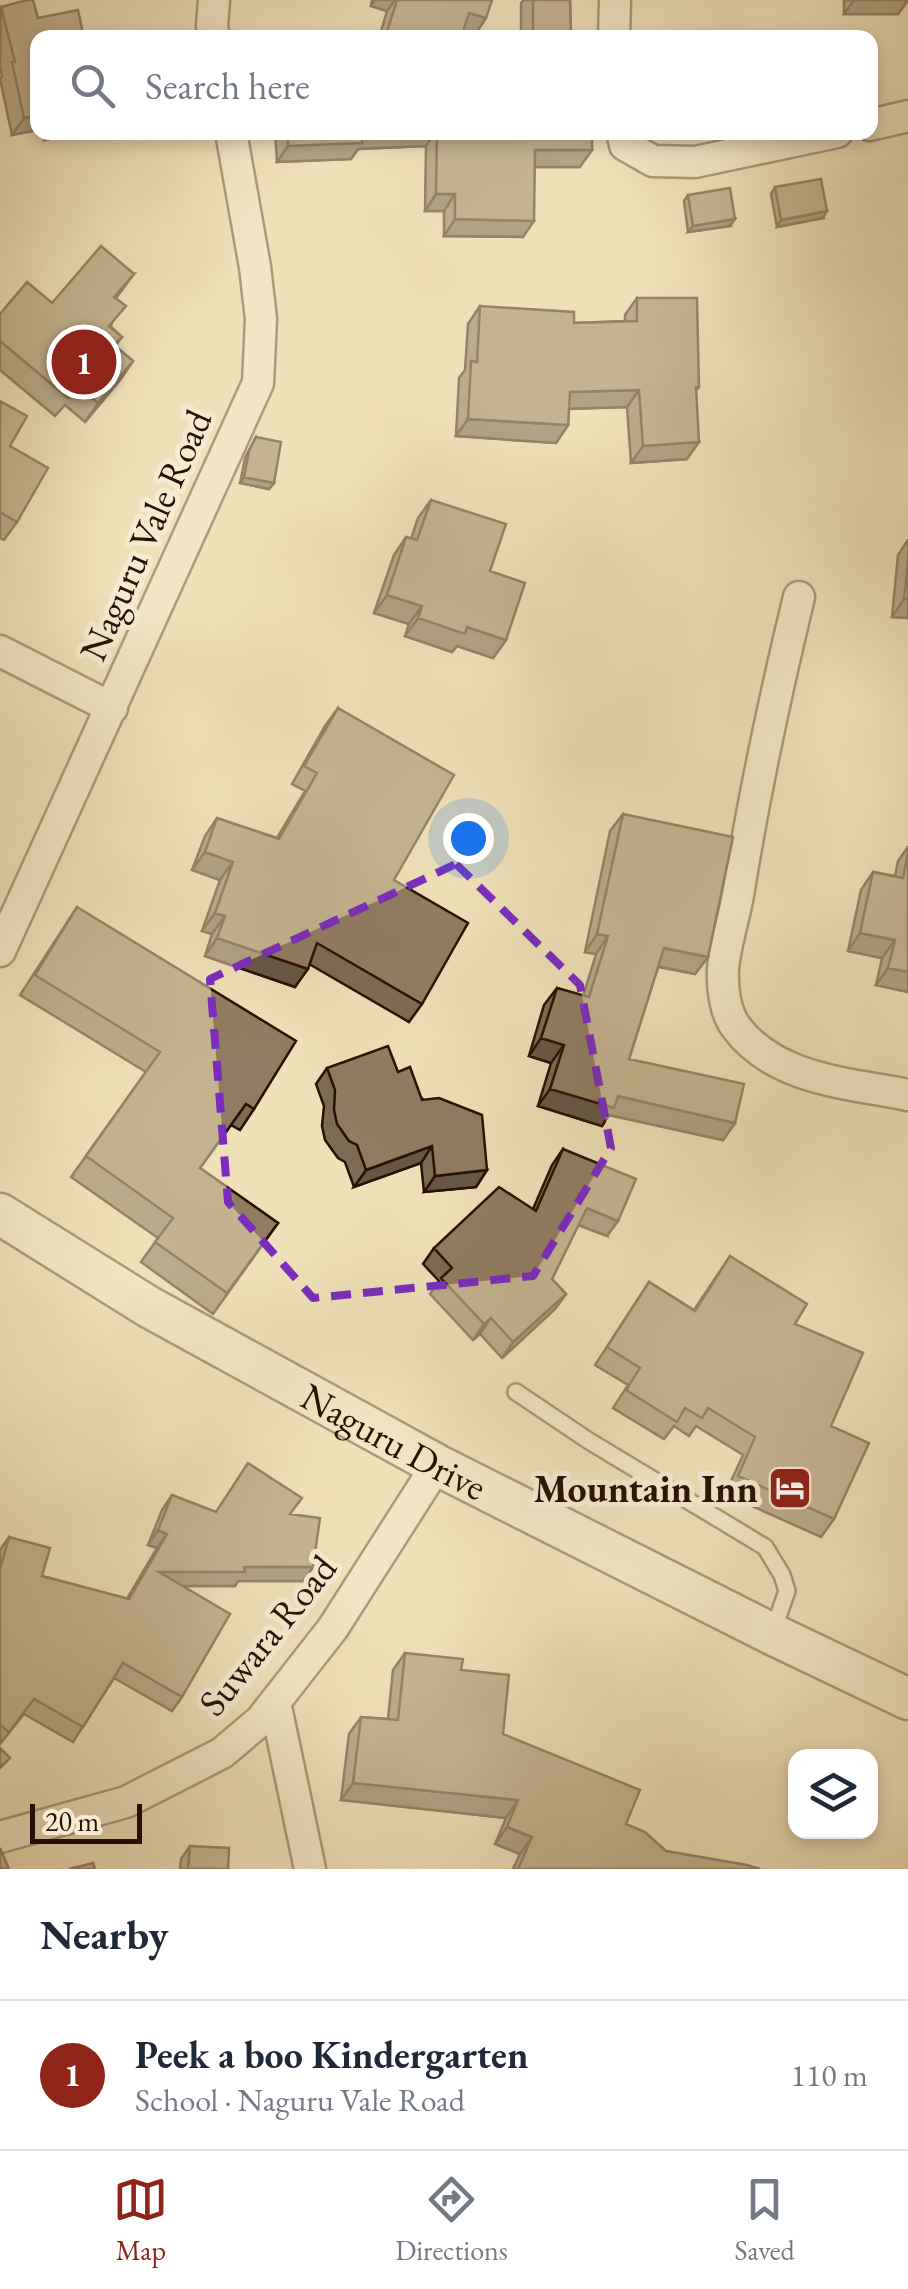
<!DOCTYPE html>
<meta charset="utf-8">
<style>
:root{--surface:#fff;--page:#f2f2f3;--text:#1f2937;--muted:#747a83;--line:#e0e1e3;--accent:#8f2418}
body{margin:0;font-family:"EB Garamond",serif;background:var(--page);color:var(--text)}
.controls{position:absolute;right:30px;bottom:30px;display:grid;overflow:hidden;border-radius:20px;box-shadow:0 5px 15px #0003}
.controls button{width:90px;height:90px;display:grid;place-items:center;padding:0;border:0;border-bottom:2px solid var(--line);background:var(--surface);color:var(--text);font:50px sans-serif}
.scale{position:absolute;left:30px;bottom:25px;width:112px;box-sizing:border-box;padding-left:10px;border:5px solid #2a1003;border-top:0;font-size:28px;line-height:35px;white-space:nowrap;color:#2a1003;-webkit-text-stroke:8px #f5ebd1;paint-order:stroke}
.you{position:absolute;left:468px;top:838px;width:35px;height:35px;margin:-25px;border:8px solid #fff;border-radius:50%;background:#1a73e8;box-shadow:0 0 0 15px #1a73e833}
.badge{display:grid;place-items:center;width:65px;height:65px;border-radius:50%;background:var(--accent);color:#fff;font-size:32px;font-weight:700}
.pin{position:absolute;translate:-50% -50%;border:5px solid #fff;box-shadow:0 2px 10px #0006}
.list{margin:0;padding:0;list-style:none}
h2{display:flex;justify-content:space-between;align-items:center;height:130px;margin:0;padding:0 40px;font-size:42px}
h2 small{font-size:32px;font-weight:400;color:var(--muted)}
.list li{display:grid;grid-template-columns:65px 1fr auto;gap:30px;align-items:center;box-sizing:border-box;height:150px;padding:0 40px;border-top:2px solid var(--line)}
.list b{display:block;font-size:38px;white-space:nowrap}
.list p{margin:0;font-size:32px;white-space:nowrap;color:var(--muted)}
.list em{font-size:32px;font-style:normal;color:var(--muted)}
.icon{flex:none;width:55px;height:55px;fill:none;stroke:currentColor;stroke-width:2;stroke-linecap:round;stroke-linejoin:round}
.map{position:relative;flex:none;width:908px;height:1869px;overflow:hidden}
.search{position:absolute;background:var(--surface);box-shadow:0 5px 15px #0003;left:30px;right:30px;top:30px;height:110px;display:flex;align-items:center;gap:25px;box-sizing:border-box;padding:0 35px;border-radius:20px;color:var(--muted);font-size:38px}
.sheet{height:280px;background:var(--surface)}
nav{display:flex;justify-content:space-around;align-items:center;box-sizing:border-box;height:140px;border-top:2px solid var(--line);background:var(--surface);font-size:28px;color:var(--muted)}
nav a{display:grid;justify-items:center;gap:5px}
nav .on{color:var(--accent)}
.map>svg:first-child{display:block}
</style>
<div class="map">
<svg width="908" height="1869" viewBox="0 0 908 1869">
<rect width="100%" height="100%" fill="#f0e0b8"/>
<filter id="stains"><feTurbulence type="fractalNoise" baseFrequency=".002" numOctaves="4"/><feColorMatrix values="0 0 0 0 .2 0 0 0 0 .09 0 0 0 0 .02 0 0 0 .5 -.17"/></filter>
<radialGradient id="worn" r=".72"><stop offset=".6" stop-color="#630" stop-opacity="0"/><stop offset="1" stop-color="#630" stop-opacity=".3"/></radialGradient>
<g fill="none" stroke-linecap="round" stroke-linejoin="round">
<g stroke="#5c4430" stroke-width="20">
<path id="service" d="M 516,1392 L 589,1441 L 765,1547 L 782,1575 L 787,1591 L 772,1634"/>
</g>
<g stroke="#5c4430" stroke-width="35">
<path id="minor" d="M 214,38 L 212,26 L 214,0
M 614,38 L 615,0
M 870,125 L 908,116
M 622,132 L 625,145 L 653,161 L 695,162 L 837,132
M 799,597 C 775,696 754,795 738,895 C 734,919 725,944 723,969 C 722,988 725,1012 736,1027 C 775,1080 849,1083 908,1095
M 0,651 L 112,708
M 0,951 L 258,383 L 261,319 L 255,267 L 231,132
M 275,1702 L 310,1869
M 0,1837 L 126,1802 L 222,1753 L 261,1720 L 333,1628 L 437,1465"/>
</g>
<g stroke="#5c4430" stroke-width="45">
<g id="tertiary">
<path id="s1" d="M 0,1214 L 149,1307 L 437,1465 L 772,1634 L 908,1699"/>
</g>
</g>
<use href="#service" stroke="#f5ebd1" stroke-width="15"/>
<use href="#minor" stroke="#f5ebd1" stroke-width="30"/>
<use href="#tertiary" stroke="#f5ebd1" stroke-width="40"/>
</g>
<path fill="#7d6b53" stroke="#2a1003" stroke-width="2.5" d="M 372,0 L 492,0 L 475,35 L 463,31 L 461,38 L 379,38 L 387,11 L 371,6 Z
M 524,0 L 570,0 L 571,38 L 521,38 L 521,3 Z
M 844,0 L 908,0 L 898,14 L 844,14 Z
M 1,7 L 38,18 L 38,130 L 12,135 L 0,79 L 2,76 L 0,67 Z
M 275,132 L 592,132 L 580,167 L 535,167 L 523,237 L 444,236 L 444,211 L 425,211 L 426,146 L 358,149 L 351,159 L 277,162 Z
M 775,187 L 823,218 L 777,227 L 771,194 Z
M 688,195 L 730,226 L 688,232 L 684,201 Z
M 134,274 L 116,298 L 111,327 L 122,337 L 115,346 L 133,361 L 120,380 L 85,422 L 65,405 L 55,416 L 0,370 L 0,314 L 52,303 Z
M 637,298 L 699,387 L 696,390 L 687,459 L 631,463 L 627,407 L 569,409 L 568,425 L 556,443 L 456,436 L 459,378 L 465,370 L 468,324 L 480,306 L 574,323 L 625,321 L 625,315 Z
M 0,401 L 10,446 L 17,522 L 4,540 L 0,538 Z
M 256,437 L 274,483 L 269,489 L 240,483 L 245,458 Z
M 431,500 L 490,571 L 506,640 L 493,658 L 457,646 L 452,652 L 405,636 L 409,624 L 374,613 L 394,555 L 406,537 L 411,539 L 418,518 Z
M 908,540 L 908,618 L 892,617 L 898,555 Z
M 338,708 L 394,880 L 422,1004 L 409,1022 L 309,964 L 295,987 L 205,956 L 212,934 L 202,931 L 220,880 L 192,870 L 205,836 L 217,818 L 277,838 L 305,791 L 292,784 L 325,726 Z
M 623,814 L 708,957 L 695,974 L 658,967 L 629,1059 L 735,1123 L 723,1140 L 609,1115 L 602,1126 L 538,1106 L 551,1063 L 529,1056 L 544,1005 L 557,988 L 583,996 L 596,954 L 585,952 L 610,831 Z
M 908,847 L 908,992 L 876,985 L 882,958 L 848,951 L 861,890 L 873,872 L 895,876 L 898,861 Z
M 77,907 L 254,1109 L 240,1130 L 231,1125 L 200,1168 L 278,1223 L 213,1314 L 141,1262 L 158,1238 L 71,1177 L 146,1072 L 20,995 Z
M 327,1068 L 398,1072 L 487,1170 L 476,1187 L 424,1192 L 421,1163 L 354,1187 L 345,1162 L 338,1158 L 325,1140 L 322,1126 L 324,1106 L 316,1084 Z
M 563,1149 L 607,1236 L 578,1225 L 552,1279 L 566,1294 L 555,1309 L 502,1358 L 480,1334 L 473,1340 L 430,1294 L 439,1281 L 423,1264 L 434,1248 L 533,1209 L 552,1165 Z
M 730,1256 L 795,1324 L 831,1426 L 834,1519 L 821,1537 L 725,1494 L 743,1455 L 696,1426 L 689,1436 L 674,1426 L 664,1439 L 613,1408 L 628,1385 L 595,1365 L 649,1282 L 694,1310 Z
M 172,1495 L 215,1512 L 290,1514 L 313,1567 L 303,1581 L 238,1581 L 235,1586 L 183,1586 L 182,1697 L 172,1711 L 114,1678 L 73,1742 L 24,1714 L 0,1744 L 0,1550 L 9,1537 L 42,1576 L 127,1599 L 157,1548 L 148,1545 L 162,1510 Z
M 405,1653 L 461,1670 L 503,1734 L 626,1824 L 666,1851 L 760,1869 L 513,1869 L 520,1854 L 495,1844 L 506,1818 L 341,1800 L 349,1734 L 361,1717 L 388,1719 L 393,1670 Z
M 190,1846 L 228,1869 L 180,1869 L 181,1859 Z"/>
<path fill="#665744" stroke="#2a1003" stroke-width="2.5" d="M 375,0 L 395,0 L 387,11 L 371,6 Z
M 854,0 L 908,0 L 898,14 L 844,14 Z
M 469,13 L 486,18 L 475,35 L 458,29 Z
M 38,115 L 38,130 L 12,135 L 24,118 Z
M 51,132 L 83,132 L 45,140 Z
M 362,132 L 435,132 L 426,146 L 358,149 L 351,159 L 277,162 L 288,146 Z
M 535,150 L 592,150 L 580,167 L 524,167 Z
M 436,194 L 455,194 L 444,211 L 425,211 Z
M 827,211 L 823,218 L 777,227 L 781,220 Z
M 455,219 L 534,221 L 523,237 L 444,236 Z
M 735,219 L 730,226 L 688,232 L 693,226 Z
M 133,361 L 120,380 L 85,422 L 98,403 Z
M 639,390 L 627,407 L 558,409 L 570,392 Z
M 468,419 L 568,425 L 556,443 L 456,436 Z
M 699,442 L 687,459 L 631,463 L 643,446 Z
M 244,477 L 274,483 L 269,489 L 240,483 Z
M 387,595 L 422,606 L 409,624 L 374,613 Z
M 904,599 L 908,599 L 908,618 L 892,617 Z
M 418,618 L 467,627 L 506,640 L 493,658 L 457,646 L 452,652 L 405,636 Z
M 205,852 L 233,862 L 220,880 L 192,870 Z
M 215,913 L 225,916 L 212,934 L 202,931 Z
M 860,933 L 895,940 L 882,958 L 848,951 Z
M 597,934 L 608,936 L 596,954 L 585,952 Z
M 217,938 L 308,969 L 295,987 L 205,956 Z
M 664,948 L 708,957 L 695,974 L 652,965 Z
M 888,968 L 908,972 L 908,992 L 876,985 Z
M 541,1038 L 564,1045 L 551,1063 L 529,1056 Z
M 550,1089 L 618,1096 L 735,1123 L 723,1140 L 609,1115 L 602,1126 L 538,1106 Z
M 432,1146 L 421,1163 L 354,1187 L 366,1170 Z
M 487,1170 L 476,1187 L 424,1192 L 435,1176 Z
M 587,1208 L 618,1221 L 607,1236 L 576,1224 Z
M 566,1294 L 555,1309 L 502,1358 L 513,1342 Z
M 491,1318 L 480,1334 L 473,1340 L 484,1324 Z
M 158,1530 L 167,1534 L 157,1548 L 148,1545 Z
M 244,1567 L 313,1567 L 303,1581 L 238,1581 L 235,1586 L 149,1586 L 159,1572 Z
M 353,1783 L 518,1800 L 506,1818 L 341,1800 Z
M 507,1827 L 532,1837 L 520,1854 L 495,1844 Z"/>
<path fill="#917c61" stroke="#2a1003" stroke-width="2.5" d="M 27,0 L 33,0 L 38,18 L 78,10 L 84,38 L 38,38 L 38,115 L 24,118 L 12,62 L 15,62 L 1,7 Z
M 397,0 L 492,0 L 486,18 L 469,13 L 461,38 L 385,38 Z
M 533,0 L 570,0 L 571,38 L 533,38 Z
M 288,132 L 362,132 L 362,143 L 288,146 Z
M 437,132 L 592,132 L 592,150 L 535,150 L 534,221 L 455,219 L 455,194 L 436,194 Z
M 821,179 L 827,211 L 781,220 L 775,187 Z
M 730,188 L 735,219 L 693,226 L 688,195 Z
M 101,246 L 134,274 L 114,297 L 126,306 L 109,326 L 122,337 L 114,345 L 133,361 L 98,403 L 78,387 L 68,398 L 0,341 L 0,314 L 27,282 L 52,303 Z
M 637,298 L 697,298 L 699,387 L 696,387 L 699,442 L 643,446 L 639,390 L 570,392 L 568,425 L 468,419 L 471,361 L 477,362 L 480,306 L 574,312 L 574,323 L 637,321 Z
M 0,401 L 27,416 L 10,446 L 48,468 L 17,522 L 0,512 Z
M 256,437 L 281,442 L 274,483 L 244,477 L 249,451 Z
M 431,500 L 506,524 L 490,571 L 525,583 L 506,640 L 467,627 L 465,634 L 418,618 L 422,606 L 387,595 L 406,537 L 417,540 Z
M 908,560 L 908,599 L 904,599 Z
M 338,708 L 454,775 L 394,880 L 468,923 L 422,1004 L 317,943 L 308,969 L 217,938 L 225,916 L 215,913 L 233,862 L 205,852 L 217,818 L 279,839 L 317,773 L 304,766 Z
M 623,814 L 733,837 L 708,957 L 664,948 L 629,1059 L 744,1084 L 735,1123 L 618,1096 L 614,1108 L 550,1089 L 564,1045 L 541,1038 L 557,988 L 589,997 L 608,936 L 597,934 Z
M 908,853 L 908,972 L 888,968 L 895,940 L 860,933 L 873,872 L 903,878 Z
M 77,907 L 296,1041 L 254,1109 L 246,1104 L 200,1168 L 278,1223 L 227,1293 L 155,1242 L 173,1218 L 86,1156 L 160,1052 L 35,975 Z
M 388,1046 L 398,1072 L 410,1067 L 422,1100 L 439,1098 L 482,1115 L 487,1170 L 435,1176 L 432,1146 L 366,1170 L 357,1145 L 349,1141 L 337,1124 L 334,1110 L 335,1090 L 327,1068 Z
M 563,1149 L 636,1179 L 618,1221 L 587,1208 L 552,1279 L 566,1294 L 513,1342 L 491,1318 L 484,1324 L 441,1278 L 452,1268 L 434,1248 L 499,1187 L 536,1211 Z
M 730,1256 L 807,1304 L 795,1324 L 863,1353 L 831,1426 L 869,1443 L 834,1519 L 738,1476 L 755,1437 L 708,1408 L 702,1418 L 685,1408 L 677,1422 L 626,1390 L 640,1368 L 607,1347 L 649,1282 L 695,1311 Z
M 248,1463 L 302,1498 L 290,1514 L 320,1518 L 313,1567 L 244,1567 L 245,1572 L 159,1572 L 230,1614 L 182,1697 L 123,1663 L 83,1727 L 34,1699 L 9,1732 L 0,1725 L 0,1569 L 9,1537 L 50,1548 L 42,1576 L 129,1599 L 167,1534 L 158,1530 L 172,1495 L 216,1512 Z
M 405,1653 L 463,1659 L 461,1670 L 509,1675 L 503,1734 L 640,1790 L 626,1824 L 645,1832 L 666,1851 L 747,1865 L 760,1869 L 518,1869 L 532,1837 L 507,1827 L 518,1800 L 353,1783 L 361,1717 L 398,1720 Z
M 0,1748 L 10,1758 L 0,1768 Z
M 190,1846 L 229,1848 L 228,1869 L 188,1869 Z
M 0,1848 L 9,1869 L 0,1869 Z
M 93,1863 L 95,1869 L 69,1869 Z"/>
<path d="M0 0H908V1869H0ZM 456,864 L 580,985 L 611,1148 L 533,1276 L 313,1298 L 228,1202 L 210,979 Z" fill="#f0e0b8" fill-opacity=".55" fill-rule="evenodd"/>
<path fill="none" stroke="#7b2cbf" stroke-width="8" stroke-dasharray="20 12" stroke-linejoin="round" d="M 456,864 L 580,985 L 611,1148 L 533,1276 L 313,1298 L 228,1202 L 210,979 Z"/>
<defs>
<g id="hotel-square" transform="scale(2.25)"><rect x="-9" y="-9" width="18" height="18" rx="4" fill="#8f2418" stroke="#f5ebd1"/><path d="M-6-4.5h1.5V1H6V5H4.5V3h-9V5H-6ZM-4 0a1.8 1.8 0 1 1 3.6 0ZM.5 0V-2.5h3Q6-2.5 6 0Z" fill="#fff"/></g>
</defs>
<g fill-rule="evenodd">
<use href="#hotel-square" x="790" y="1488"/>
</g>
<g text-anchor="middle" dominant-baseline="central" stroke-width="10" stroke-linejoin="round" paint-order="stroke">
<g font-size="38" fill="#2a1003" stroke="#f5ebd1">
<text transform="translate(145 535) rotate(-66)">Naguru Vale Road</text>
<text stroke="none"><textPath href="#s1" startOffset="455">Naguru Drive</textPath></text>
<text transform="translate(267 1635) rotate(-51)">Suwara Road</text>
</g>
<g font-size="38" font-weight="bold" fill="#2a1003" stroke="#f5ebd1" text-anchor="end">
<text x="758" y="1488">Mountain Inn</text>
</g>
</g>
<rect width="100%" height="100%" filter="url(#stains)"/>
<rect width="100%" height="100%" fill="url(#worn)"/>
</svg>
<div class="controls">
<button><svg class="icon" aria-label="layers" viewBox="0 0 24 24"><path d="M12 4l9 5-9 5-9-5zM3 14l9 5 9-5"/></svg></button>
</div>
<div class="scale">20 m</div>
<div class="you"></div>
<div class="pin badge" style="left:84px;top:362px">1</div>
<div class="search"><svg class="icon" aria-label="search" viewBox="0 0 24 24"><circle cx="10" cy="10" r="6"/><path d="M15 15l6 6"/></svg>Search here</div>
</div>
<section class="sheet">
<h2>Nearby<small></small></h2>
<ul class="list">
<li><span class="badge">1</span><div><b>Peek a boo Kindergarten</b><p>School · Naguru Vale Road</p></div><em>110 m</em></li>
</ul>
</section>
<nav>
<a class="on"><svg class="icon" aria-label="map" viewBox="0 0 24 24"><path d="M3 6l6-2 6 2 6-2v14l-6 2-6-2-6 2zM9 4v14M15 6v14"/></svg>Map</a>
<a><svg class="icon" aria-label="directions" viewBox="0 0 24 24"><path d="M12 3l9 9-9 9-9-9zM9 14v-3h6M13 9l2 2-2 2"/></svg>Directions</a>
<a><svg class="icon" aria-label="saved" viewBox="0 0 24 24"><path d="M7 4h10v16l-5-4-5 4z"/></svg>Saved</a>
</nav>
